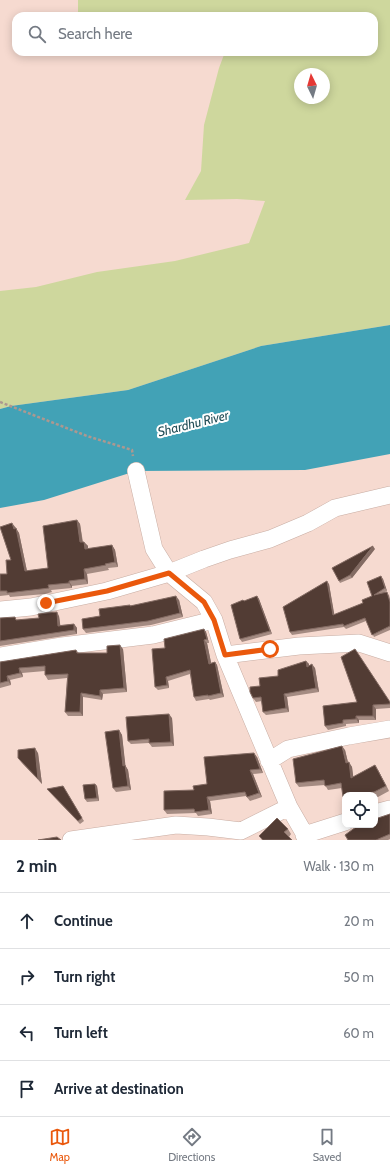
<!DOCTYPE html>
<meta charset="utf-8">
<style>
:root{--surface:#fff;--page:#f2f2f3;--text:#1f2937;--muted:#747a83;--line:#e0e1e3;--accent:#ea580c}
body{margin:0;font-family:Cabin,sans-serif;background:var(--page);color:var(--text)}
.controls{position:absolute;right:12px;bottom:12px;display:grid;overflow:hidden;border-radius:8px;box-shadow:0 2px 10px #0003}
.controls button{width:36px;height:36px;display:grid;place-items:center;padding:0;border:0;border-bottom:1px solid var(--line);background:var(--surface);color:var(--text);font:20px sans-serif}
.compass{position:absolute;left:294px;top:68px;width:36px;height:36px;border-radius:50%;background:var(--surface);box-shadow:0 2px 10px #0003;rotate:355deg}
.stop{position:absolute;width:12px;height:12px;margin:-9px;border:3px solid #ea580c;border-radius:50%;background:#fff}
.stop.end{background:#ea580c;border-color:#fff;box-shadow:0 1px 4px #0008}
.list{margin:0;padding:0;list-style:none}
h2{display:flex;justify-content:space-between;align-items:center;height:52px;margin:0;padding:0 16px;font-size:17px}
h2 small{font-size:13px;font-weight:400;color:var(--muted)}
.list li{display:grid;grid-template-columns:26px 1fr auto;gap:12px;align-items:center;box-sizing:border-box;height:56px;padding:0 16px;border-top:1px solid var(--line)}
.list b{display:block;font-size:15px;white-space:nowrap}
.list em{font-size:13px;font-style:normal;color:var(--muted)}
.icon{flex:none;width:22px;height:22px;fill:none;stroke:currentColor;stroke-width:2;stroke-linecap:round;stroke-linejoin:round}
.map{position:relative;flex:none;width:390px;height:840px;overflow:hidden}
.search{position:absolute;background:var(--surface);box-shadow:0 2px 10px #0003;left:12px;right:12px;top:12px;height:44px;display:flex;align-items:center;gap:10px;box-sizing:border-box;padding:0 14px;border-radius:12px;color:var(--muted);font-size:15px}
.sheet{height:276px;background:var(--surface)}
nav{display:flex;justify-content:space-around;align-items:center;box-sizing:border-box;height:56px;border-top:1px solid var(--line);background:var(--surface);font-size:11px;color:var(--muted)}
nav a{display:grid;justify-items:center;gap:2px}
nav .on{color:var(--accent)}
.map>svg:first-child{display:block}
</style>
<div class="map">
<svg width="390" height="840" viewBox="0 0 390 840">
<rect width="100%" height="100%" fill="#f6dad0"/>
<path fill="#ced79d" fill-rule="evenodd" d="M 78,0 L 390,0 L 390,325 L 261,346 L 128,390 L 11,406 L 0,409 L 0,291 L 36,287 L 97,272 L 175,261 L 249,243 L 265,201 L 237,199 L 185,200 L 201,171 L 204,125 L 219,68 L 225,52 L 374,52 L 374,16 L 238,16 L 239,12 L 218,16 L 78,16 ZM 300,74 L 324,74 L 324,98 L 300,98 Z"/>
<path fill="#42a2b6" d="M 390,325 L 390,454 L 305,470 L 136,471 L 44,500 L 0,508 L 0,409 L 11,406 L 128,390 L 261,346 Z"/>
<g fill="none" stroke-linecap="round" stroke-linejoin="round">
<g stroke="#c8ada3" stroke-width="18">
<path id="minor" d="M 136,471 L 154,549 L 169,573 L 204,602 L 214,620 L 225,655 L 289,807 L 308,840
M 0,610 L 31,607 L 107,591 L 169,573 L 204,559 L 230,550 L 270,539 L 308,523 L 335,508 L 390,495
M 225,655 L 299,646 L 359,643 L 390,653
M 0,656 L 62,646 L 153,635 L 214,620
M 269,761 L 288,749 L 349,736 L 390,729
M 375,813 L 390,809
M 304,835 L 345,822
M 71,840 L 176,825 L 208,827 L 241,831 L 289,807"/>
</g>
<path stroke="#ad9890" stroke-width="2.5" stroke-dasharray="3 2" stroke-linecap="butt" d="M 0,402 L 87,436 L 132,450 L 133,456"/>
<use href="#minor" stroke="#fff" stroke-width="17"/>
</g>
<path fill="#a48b82" d="M 77,520 L 80,524 L 83,542 L 84,542 L 88,546 L 88,549 L 112,545 L 115,550 L 118,567 L 108,568 L 109,570 L 87,574 L 88,584 L 72,586 L 72,588 L 51,590 L 52,592 L 45,594 L 10,597 L 9,595 L 0,596 L 0,574 L 7,574 L 11,560 L 16,529 L 19,533 L 27,571 L 48,568 Z
M 375,549 L 352,578 L 340,583 L 339,581 Z
M 383,579 L 387,591 L 385,592 L 389,595 L 390,599 L 390,630 L 374,637 L 366,621 L 346,629 L 344,627 L 292,635 L 290,632 L 329,584 L 334,615 L 363,603 L 372,596 Z
M 257,596 L 259,599 L 272,634 L 242,642 L 240,639 L 244,601 Z
M 179,600 L 183,617 L 151,625 L 86,633 L 83,629 L 100,616 L 130,605 L 131,606 Z
M 59,616 L 60,625 L 74,624 L 77,628 L 77,634 L 0,646 L 0,618 L 18,620 Z
M 204,629 L 206,632 L 209,643 L 207,643 L 211,663 L 215,662 L 217,665 L 224,697 L 210,700 L 209,699 L 196,701 L 194,697 L 190,674 L 168,681 L 169,688 L 158,690 L 155,687 L 165,648 Z
M 123,649 L 127,692 L 103,694 L 102,700 L 83,697 L 83,716 L 68,716 L 65,712 L 67,678 L 48,680 L 45,675 L 45,671 L 22,673 L 23,677 L 10,680 L 11,685 L 0,688 L 0,662 L 76,650 L 79,653 L 107,653 Z
M 306,661 L 309,664 L 309,666 L 315,668 L 319,692 L 287,697 L 289,712 L 266,715 L 263,712 L 262,701 L 256,702 L 253,698 L 260,686 L 278,676 Z
M 390,702 L 390,708 L 376,709 L 376,720 L 359,720 L 359,723 L 346,724 L 346,726 L 328,730 L 325,726 L 323,706 Z
M 172,718 L 174,746 L 152,747 L 149,743 L 131,744 L 128,741 Z
M 119,730 L 122,735 L 125,765 L 128,770 L 131,790 L 116,792 L 113,788 Z
M 345,750 L 348,762 L 352,767 L 353,777 L 378,770 L 389,791 L 378,797 L 375,797 L 375,795 L 345,795 L 345,799 L 343,797 L 342,788 L 328,790 L 325,785 L 299,787 L 296,783 Z
M 38,753 L 42,784 L 22,763 L 18,758 Z
M 257,757 L 263,773 L 253,774 L 262,797 L 250,801 L 246,796 L 210,801 L 212,814 L 198,816 L 196,813 L 167,814 L 164,810 L 194,790 L 207,784 Z
M 95,784 L 97,786 L 99,801 L 87,802 L 85,799 Z
M 63,786 L 84,821 L 80,824 L 47,789 Z
M 390,814 L 390,839 L 388,840 L 348,840 Z
M 288,829 L 291,834 L 289,837 L 292,840 L 262,840 L 259,836 Z"/>
<path fill="#836b63" d="M 77,520 L 80,524 L 83,546 L 80,542 Z
M 12,523 L 16,528 L 17,532 L 16,528 L 19,533 L 28,576 L 25,571 Z
M 84,542 L 88,546 L 88,554 L 85,549 Z
M 112,545 L 115,550 L 118,567 L 115,562 Z
M 373,546 L 375,549 L 352,578 L 350,575 Z
M 84,569 L 87,574 L 88,584 L 85,579 Z
M 381,576 L 383,579 L 387,591 L 385,588 Z
M 69,581 L 72,586 L 72,588 L 69,583 Z
M 327,581 L 329,584 L 335,618 L 333,615 Z
M 176,596 L 179,600 L 183,617 L 180,613 Z
M 257,596 L 259,599 L 272,634 L 270,631 Z
M 57,612 L 59,616 L 61,630 L 58,626 Z
M 74,624 L 77,628 L 77,634 L 74,630 Z
M 204,629 L 206,632 L 209,643 L 207,639 Z
M 204,640 L 207,643 L 212,667 L 209,664 Z
M 120,645 L 123,649 L 127,692 L 124,688 Z
M 306,661 L 309,664 L 309,670 L 307,667 Z
M 215,662 L 217,665 L 224,697 L 221,693 Z
M 312,664 L 315,668 L 319,692 L 316,688 Z
M 19,668 L 22,673 L 23,677 L 20,673 Z
M 7,676 L 10,680 L 11,685 L 8,681 Z
M 166,677 L 168,681 L 169,688 L 167,685 Z
M 100,690 L 103,694 L 102,700 L 100,696 Z
M 81,693 L 83,697 L 83,716 L 80,712 Z
M 284,694 L 287,697 L 289,712 L 286,708 Z
M 373,705 L 376,709 L 376,720 L 373,716 Z
M 169,714 L 172,718 L 174,746 L 171,742 Z
M 356,716 L 359,720 L 359,723 L 356,719 Z
M 119,730 L 122,735 L 126,770 L 123,766 Z
M 342,746 L 345,750 L 349,767 L 349,762 L 352,767 L 354,782 L 351,778 Z
M 35,748 L 38,753 L 42,784 L 38,779 Z
M 254,753 L 257,757 L 263,773 L 260,769 Z
M 125,765 L 128,770 L 131,790 L 128,786 Z
M 375,765 L 378,770 L 389,791 L 386,786 Z
M 250,770 L 253,774 L 262,797 L 259,793 Z
M 95,784 L 97,786 L 99,801 L 97,798 Z
M 207,797 L 210,801 L 212,814 L 209,810 Z"/>
<path fill="#523c34" stroke="#836b63" d="M 77,520 L 80,542 L 84,542 L 85,549 L 112,545 L 115,562 L 105,564 L 106,565 L 84,569 L 85,579 L 69,581 L 69,583 L 48,585 L 49,588 L 41,589 L 7,593 L 7,591 L 0,591 L 0,574 L 7,574 L 6,560 L 11,560 L 0,527 L 12,523 L 14,529 L 16,528 L 25,571 L 48,568 L 43,526 Z
M 373,546 L 350,575 L 339,581 L 332,568 Z
M 381,576 L 385,588 L 374,595 L 387,592 L 390,602 L 390,626 L 372,635 L 365,618 L 344,626 L 343,624 L 290,632 L 283,607 L 327,581 L 333,615 L 363,603 L 362,600 L 372,596 L 367,582 Z
M 176,596 L 180,613 L 148,621 L 83,629 L 82,619 L 100,616 L 99,609 L 130,605 L 130,606 Z
M 257,596 L 270,631 L 240,639 L 231,605 L 243,600 L 244,601 Z
M 57,612 L 58,626 L 74,624 L 74,630 L 0,641 L 0,618 L 15,617 L 16,620 L 39,618 L 38,614 Z
M 204,629 L 207,639 L 204,640 L 209,664 L 215,662 L 221,693 L 208,696 L 208,695 L 194,697 L 190,670 L 166,677 L 167,685 L 155,687 L 152,649 L 165,648 L 164,639 Z
M 120,645 L 124,688 L 100,690 L 100,696 L 81,693 L 80,712 L 65,712 L 68,674 L 45,675 L 45,666 L 19,668 L 20,673 L 7,676 L 8,681 L 0,683 L 0,662 L 76,650 L 77,653 L 107,653 L 107,646 Z
M 355,649 L 390,702 L 390,704 L 373,705 L 373,716 L 356,716 L 356,719 L 343,720 L 343,723 L 325,726 L 323,706 L 357,702 L 341,657 Z
M 306,661 L 307,667 L 312,664 L 316,688 L 284,694 L 286,708 L 263,712 L 261,697 L 253,698 L 250,692 L 250,687 L 260,686 L 259,678 L 278,676 L 278,670 Z
M 169,714 L 171,742 L 149,743 L 149,739 L 128,741 L 126,717 Z
M 119,730 L 123,766 L 125,765 L 128,786 L 113,788 L 105,732 Z
M 342,746 L 346,763 L 349,762 L 351,778 L 375,765 L 386,786 L 374,792 L 357,795 L 345,795 L 345,797 L 343,797 L 341,783 L 325,786 L 324,780 L 296,783 L 293,759 Z
M 35,748 L 38,779 L 18,758 L 18,750 Z
M 254,753 L 260,769 L 250,770 L 259,793 L 247,797 L 245,792 L 207,797 L 209,810 L 195,812 L 194,809 L 164,810 L 164,791 L 194,790 L 193,786 L 207,784 L 204,757 Z
M 95,784 L 97,798 L 85,799 L 83,785 Z
M 63,786 L 82,818 L 78,821 L 47,789 Z
M 390,814 L 390,834 L 376,840 L 348,840 L 345,835 L 356,827 L 360,825 L 375,825 L 375,819 Z
M 277,818 L 288,829 L 284,832 L 292,840 L 263,840 L 259,836 Z
M 57,837 L 61,840 L 38,840 Z"/>
<g fill="none" stroke-linecap="round" stroke-linejoin="round">
<path stroke="#ea580c" stroke-width="5" d="M 46,603 L 107,591 L 169,573 L 204,602 L 214,620 L 225,655 L 270,649"/>
</g>
<g text-anchor="middle" dominant-baseline="central" stroke-width="4" stroke-linejoin="round" paint-order="stroke">
<g font-size="13" font-style="italic" fill="#255059" stroke="#fff">
<text transform="translate(193 423) rotate(-14)">Shardhu River</text>
</g>
</g>
</svg>
<div class="controls">
<button><svg class="icon" aria-label="locate" viewBox="0 0 24 24"><circle cx="12" cy="12" r="6"/><path d="M12 2v4M12 18v4M2 12h4M18 12h4"/></svg></button>
</div>
<svg class="compass" viewBox="-18 -18 36 36"><path d="M0-13l5 13h-10z" fill="#e53935"/><path d="M0 13l5-13h-10z" fill="#747a83"/></svg>
<div class="stop" style="left:270px;top:649px"></div>
<div class="stop end" style="left:46px;top:603px"></div>
<div class="search"><svg class="icon" aria-label="search" viewBox="0 0 24 24"><circle cx="10" cy="10" r="6"/><path d="M15 15l6 6"/></svg>Search here</div>
</div>
<section class="sheet">
<h2>2 min<small>Walk · 130 m</small></h2>
<ul class="list">
<li><svg class="icon" aria-label="ahead" viewBox="0 0 24 24"><path d="M12 20V5M6 11l6-6 6 6"/></svg><div><b>Continue</b></div><em>20 m</em></li>
<li><svg class="icon" aria-label="right" viewBox="0 0 24 24"><path d="M7 20v-9h11M14 6l5 5-5 5"/></svg><div><b>Turn right</b></div><em>50 m</em></li>
<li><svg class="icon" aria-label="left" viewBox="0 0 24 24"><path d="M17 20v-9H6M10 6l-5 5 5 5"/></svg><div><b>Turn left</b></div><em>60 m</em></li>
<li><svg class="icon" aria-label="arrive" viewBox="0 0 24 24"><path d="M6 21V4h12l-3 4 3 4H6"/></svg><div><b>Arrive at destination</b></div></li>
</ul>
</section>
<nav>
<a class="on"><svg class="icon" aria-label="map" viewBox="0 0 24 24"><path d="M3 6l6-2 6 2 6-2v14l-6 2-6-2-6 2zM9 4v14M15 6v14"/></svg>Map</a>
<a><svg class="icon" aria-label="directions" viewBox="0 0 24 24"><path d="M12 3l9 9-9 9-9-9zM9 14v-3h6M13 9l2 2-2 2"/></svg>Directions</a>
<a><svg class="icon" aria-label="saved" viewBox="0 0 24 24"><path d="M7 4h10v16l-5-4-5 4z"/></svg>Saved</a>
</nav>
